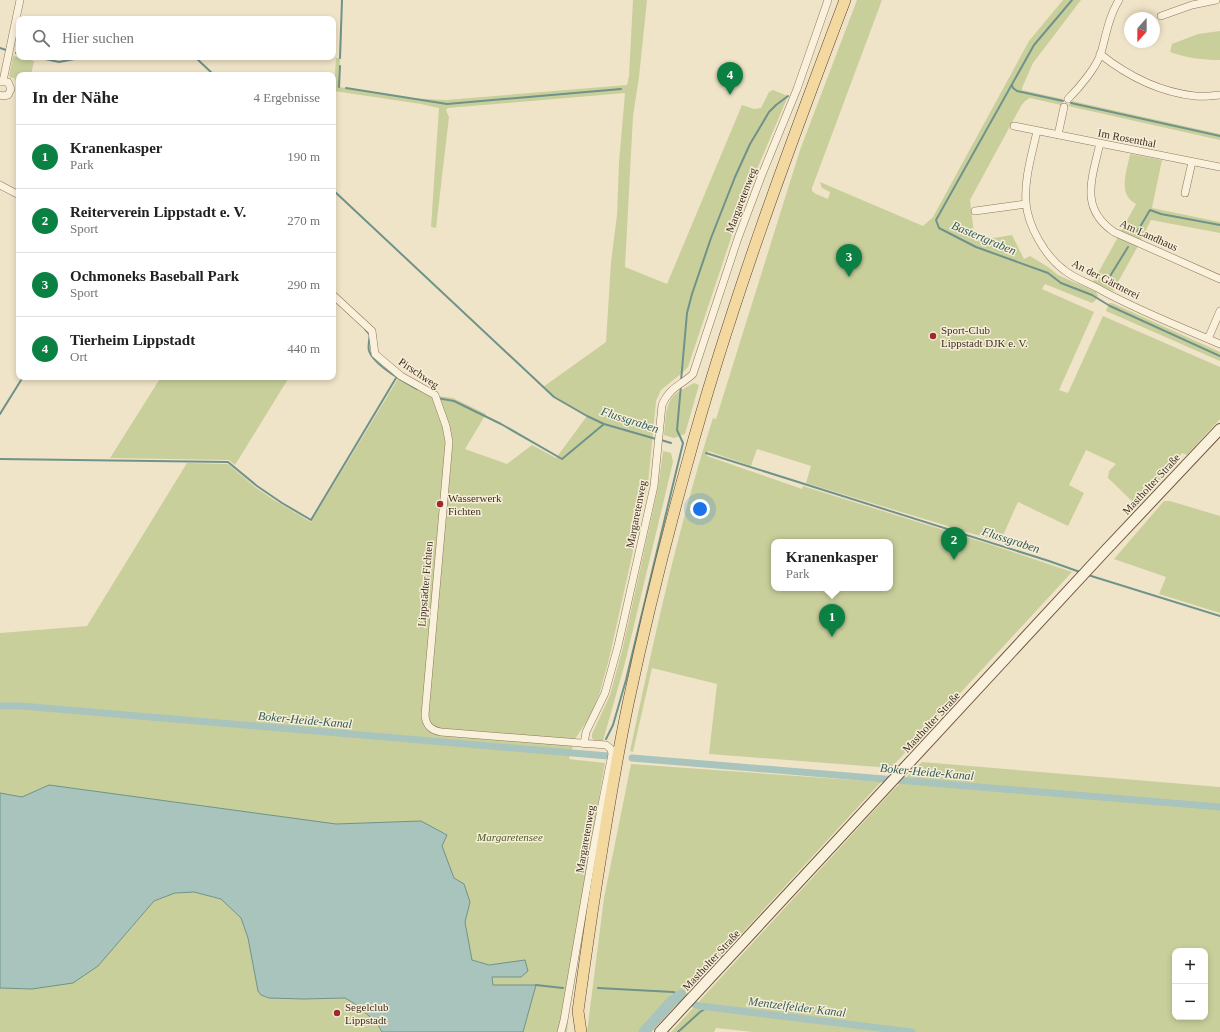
<!DOCTYPE html>
<html lang="de">
<meta charset="utf-8">
<style>
:root{--surface:#fff;--page:#f2f2f2;--text:#222;--muted:#767676;--line:#e0e0e0;--accent:#0b8043}
body{margin:0;font-family:"Times New Roman",serif;background:var(--page);color:var(--text)}
.controls{position:absolute;right:12px;bottom:12px;display:grid;overflow:hidden;border-radius:8px;box-shadow:0 2px 6px #0003}
.controls button{width:36px;height:36px;display:grid;place-items:center;padding:0;border:0;border-bottom:1px solid var(--line);background:var(--surface);color:var(--text);font:20px sans-serif}
.compass{position:absolute;left:1124px;top:12px;width:36px;height:36px;border-radius:50%;background:var(--surface);box-shadow:0 2px 6px #0003;rotate:201deg}
.you{position:absolute;left:700px;top:509px;width:14px;height:14px;margin:-10px;border:3px solid #fff;border-radius:50%;background:#1a73e8;box-shadow:0 0 0 6px #1a73e833}
.badge{display:grid;place-items:center;width:26px;height:26px;border-radius:50%;background:var(--accent);color:#fff;font-size:13px;font-weight:700}
.pin{position:absolute;translate:-50% -33px;filter:drop-shadow(0 1px 2px #0008)}
.pin::after{content:'';position:absolute;top:21px;width:14px;height:12px;background:inherit;clip-path:polygon(0 0,100% 0,50% 100%)}
.popup{position:absolute;left:771px;top:539px;width:122px;height:52px;box-sizing:border-box;display:grid;place-content:center;border-radius:8px;background:var(--surface);filter:drop-shadow(0 1px 3px #0005);font-size:13px;white-space:nowrap;color:var(--muted)}
.popup b{font-size:15px;color:var(--text)}
.popup::after{content:'';position:absolute;left:50%;top:100%;margin-left:-8px;border:8px solid transparent;border-top-color:var(--surface)}
.list{margin:0;padding:0;list-style:none}
h2{display:flex;justify-content:space-between;align-items:center;height:52px;margin:0;padding:0 16px;font-size:17px}
h2 small{font-size:13px;font-weight:400;color:var(--muted)}
.list li{display:grid;grid-template-columns:26px 1fr auto;gap:12px;align-items:center;box-sizing:border-box;height:64px;padding:0 16px;border-top:1px solid var(--line)}
.list b{display:block;font-size:15px;white-space:nowrap}
.list p{margin:0;font-size:13px;white-space:nowrap;color:var(--muted)}
.list em{font-size:13px;font-style:normal;color:var(--muted)}
.icon{flex:none;width:22px;height:22px;fill:none;stroke:currentColor;stroke-width:2;stroke-linecap:round;stroke-linejoin:round}
.map{position:relative;flex:none;width:1220px;height:1032px;overflow:hidden}
.search{position:absolute;background:var(--surface);box-shadow:0 2px 6px #0003;left:16px;top:16px;width:320px;height:44px;display:flex;align-items:center;gap:10px;box-sizing:border-box;padding:0 14px;border-radius:8px;color:var(--muted);font-size:15px}
.panel{position:absolute;background:var(--surface);box-shadow:0 2px 6px #0003;left:16px;top:72px;width:320px;height:308px;border-radius:8px}
.map>svg:first-child{display:block}
</style>
<div class="map">
<svg width="1220" height="1032" viewBox="0 0 1220 1032">
<rect width="100%" height="100%" fill="#f0e4c8"/>
<path fill="#c9cf9b" fill-rule="evenodd" d="M 633,0 L 647,0 L 639,77 L 633,116 L 625,267 L 667,284 L 742,105 L 754,109 L 761,108 L 769,92 L 773,90 L 788,96 L 755,174 L 732,235 L 688,367 L 682,373 L 661,390 L 656,401 L 648,484 L 609,659 L 600,692 L 591,715 L 575,739 L 569,759 L 605,763 L 566,992 L 568,1021 L 567,1032 L 475,1032 L 470,952 L 0,815 L 0,633 L 87,626 L 187,463 L 228,464 L 255,487 L 274,500 L 311,522 L 399,377 L 432,395 L 453,398 L 486,414 L 465,449 L 507,464 L 532,445 L 556,458 L 587,416 L 554,397 L 543,387 L 606,342 L 611,262 L 617,215 L 619,162 L 625,93 L 448,108 L 446,110 L 449,117 L 436,228 L 431,227 L 439,108 L 421,104 L 334,91 L 336,58 L 340,58 L 339,87 L 407,98 L 446,100 L 627,85 L 629,76 Z
M 857,0 L 882,0 L 812,188 L 812,191 L 816,194 L 828,199 L 830,192 L 822,188 L 820,182 L 923,226 L 933,217 L 1029,41 L 1063,0 L 1081,0 L 1033,63 L 1022,88 L 1022,90 L 1063,99 L 1061,105 L 1030,98 L 1025,101 L 1021,106 L 970,200 L 975,241 L 1012,235 L 1024,259 L 1030,256 L 1048,267 L 1058,275 L 1096,292 L 1098,296 L 1095,301 L 1092,303 L 1045,284 L 1042,289 L 1094,312 L 1059,390 L 1068,393 L 1103,316 L 1220,367 L 1220,419 L 1187,455 L 1182,453 L 1178,458 L 1180,459 L 1136,505 L 1108,478 L 1109,471 L 1116,464 L 1086,450 L 1069,485 L 1084,493 L 1068,526 L 1018,502 L 1000,542 L 806,483 L 811,466 L 757,449 L 751,466 L 708,451 L 707,456 L 802,489 L 803,486 L 828,494 L 992,545 L 1072,572 L 891,768 L 709,754 L 717,684 L 652,668 L 633,752 L 630,751 C 654,639 678,527 713,418 L 716,419 L 800,150 ZM 774,542 L 890,542 L 890,588 L 774,588 Z
M 1220,31 L 1220,60 C 1202,60 1186,58 1170,52 L 1172,44 L 1198,34 Z
M 13,56 L 34,61 L 31,75 L 19,75 L 19,89 L 17,83 L 14,78 L 9,77 Z
M 1072,101 L 1220,134 L 1220,140 L 1068,106 Z
M 1130,154 L 1162,160 L 1152,208 L 1220,222 L 1220,233 L 1151,220 L 1141,240 L 1121,231 L 1136,204 C 1117,194 1127,171 1130,154 Z
M 1118,237 L 1138,246 L 1113,291 L 1093,282 Z
M 1109,303 L 1112,303 L 1220,352 L 1220,361 L 1106,311 Z
M 161,377 L 287,377 L 288,379 L 235,465 L 229,460 L 110,458 Z
M 694,383 L 699,385 L 685,434 L 674,438 L 664,435 C 666,421 664,401 678,392 C 683,389 689,386 694,383 Z
M 663,451 L 671,453 L 673,462 L 625,663 L 603,741 L 594,740 L 592,738 L 592,734 L 610,695 L 623,647 L 658,488 Z
M 1164,501 L 1170,501 L 1220,516 L 1220,613 L 1159,594 L 1166,577 L 1114,559 Z
M 922,762 L 1220,787 L 1220,1032 L 753,1032 L 716,1028 L 714,1032 L 671,1032 L 892,791 ZM 1175,951 L 1205,951 L 1205,1017 L 1175,1017 Z
M 631,764 L 881,782 L 651,1032 L 587,1032 L 604,898 Z
M 194,892 L 221,899 L 241,918 L 248,938 L 258,991 L 261,995 L 269,998 L 304,999 L 345,998 L 355,1004 L 376,1022 L 382,1032 L 0,1032 L 0,988 L 32,989 L 98,966 L 154,901 L 175,893 Z"/>
<path fill="#a9c4bc" stroke="#6f938a" d="M 49,785 L 336,824 L 421,821 L 447,835 L 442,846 L 454,878 L 464,884 L 470,902 L 465,922 L 472,960 L 489,965 L 525,960 L 528,971 L 521,977 L 492,977 L 493,985 L 536,985 L 523,1032 L 382,1032 L 376,1022 L 355,1004 L 345,998 L 304,999 L 269,998 L 261,995 L 258,991 L 248,938 L 241,918 L 221,899 L 194,892 L 175,893 L 154,901 L 98,966 L 73,983 L 32,989 L 0,988 L 0,793 L 22,797 Z"/>
<g fill="none" stroke-linecap="round" stroke-linejoin="round">
<path stroke="#6f938a" stroke-width="2" d="M 1072,0 L 1034,45 L 936,220 L 939,228 L 976,247 L 1048,273 L 1061,283 L 1092,295 L 1110,306 L 1220,356
M 0,48 L 6,50
M 16,53 L 19,53
M 36,57 L 59,62 L 85,57
M 195,57 L 214,75
M 340,58 L 342,0
M 1012,85 L 1013,88 L 1017,91 L 1063,101
M 339,87 L 340,66
M 346,88 L 447,104 L 621,89
M 1071,103 L 1220,136
M 333,190 L 554,397 L 587,416 L 604,424 L 656,439
M 1137,232 L 1150,210 L 1161,214 L 1220,225
M 1107,281 L 1128,247
M 365,329 L 370,335 C 369,340 368,347 369,351 C 374,365 404,382 417,389
M 681,381 L 687,313 L 692,294 L 711,238 L 735,177 L 750,144 L 769,112 L 776,105 L 788,96
M 437,398 L 454,401 L 501,424 L 562,459 L 604,424
M 0,414 L 23,377
M 661,440 L 671,443
M 706,453 L 1049,561 L 1080,572
M 0,459 L 228,462 L 257,486 L 282,503 L 311,520 L 396,378
M 1088,575 L 1220,616
M 606,739 L 613,725 L 626,680 L 683,443 L 677,430 L 681,385
M 536,985 L 563,988
M 598,988 L 673,992 L 681,995
M 678,1032 L 700,1012 L 710,1006"/>
<path stroke="#a9c4bc" stroke-width="7" d="M 0,706 L 21,706 L 608,756
M 632,758 L 1220,807
M 681,995 L 693,1004 L 700,1006 L 912,1032"/>
<path stroke="#a9c4bc" stroke-width="11" d="M 644,1032 L 672,1001 L 681,995"/>
<g stroke="#8d765c" stroke-width="8">
<path id="street" d="M 1161,16 L 1192,5 L 1216,0
M 1100,54 C 1129,77 1159,92 1195,96 C 1203,97 1212,96 1220,95
M 3,81 L 20,0
M 0,82 L 8,82 L 11,89 L 8,95 L 3,96 L 0,95
M 1068,99 C 1079,88 1096,68 1101,53 C 1106,35 1109,16 1119,0
M 1014,126 L 1220,167
M 1037,131 C 1032,154 1024,179 1026,203 C 1028,226 1045,256 1064,270 C 1075,279 1089,283 1101,290 C 1139,311 1181,327 1220,344
M 1058,135 L 1064,107
M 1100,143 C 1092,179 1079,208 1114,232 L 1220,279
M 0,185 L 19,195
M 1185,193 L 1192,162
M 975,211 L 1026,204
M 333,295 L 372,331 L 375,354 L 401,376 L 435,395 L 446,426 L 449,442 L 425,715 C 426,726 431,730 441,732 L 606,745 L 611,749 L 612,754 L 595,840 L 564,1020 L 561,1032
M 1208,339 L 1220,311
M 584,744 L 586,732 L 605,693 L 618,646 L 654,486 L 662,405 C 670,387 680,386 693,374 L 738,238 L 761,177 L 797,89 L 828,0"/>
</g>
<g stroke="#6f573f" stroke-width="12">
<path id="secondary" d="M 660,1032 L 1105,551 L 1220,429"/>
</g>
<g stroke="#5b4430" stroke-width="12">
<path id="primary" d="M 581,1032 L 578,1011 C 592,909 607,806 628,704 C 645,624 665,543 687,464 C 730,306 787,153 845,0"/>
</g>
<use href="#street" stroke="#faf1dc" stroke-width="7"/>
<use href="#secondary" stroke="#faf1dc" stroke-width="10"/>
<use href="#primary" stroke="#f3d9a0" stroke-width="11"/>
</g>
<g fill="#9e2a2b" stroke="#f7eed8" stroke-width="1.5">
<circle cx="933" cy="336" r="4"/>
<circle cx="440" cy="504" r="4"/>
<circle cx="337" cy="1013" r="4"/>
</g>
<g text-anchor="middle" dominant-baseline="central" stroke-width="3" stroke-linejoin="round" paint-order="stroke">
<g font-size="11" fill="#3d2e20" stroke="#f7eed8">
<text transform="translate(1127 138) rotate(11)">Im Rosenthal</text>
<text transform="translate(741 200) rotate(-69)">Margaretenweg</text>
<text transform="translate(1149 235) rotate(24)">Am Landhaus</text>
<text transform="translate(1106 279) rotate(27)">An der Gärtnerei</text>
<text transform="translate(419 373) rotate(34)">Pirschweg</text>
<text transform="translate(1151 484) rotate(-47)">Mastholter Straße</text>
<text transform="translate(636 514) rotate(-79)">Margaretenweg</text>
<text transform="translate(425 584) rotate(-85)">Lippstädter Fichten</text>
<text transform="translate(931 722) rotate(-47)">Mastholter Straße</text>
<text transform="translate(585 839) rotate(-80)">Margaretenweg</text>
<text transform="translate(711 960) rotate(-47)">Mastholter Straße</text>
</g>
<g font-size="11" fill="#3d2e20" stroke="#f7eed8" text-anchor="start">
<text x="941" y="330">Sport-Club<tspan x="941" dy="13">Lippstadt DJK e. V.</tspan></text>
<text x="448" y="498">Wasserwerk<tspan x="448" dy="13">Fichten</tspan></text>
<text x="345" y="1007">Segelclub<tspan x="345" dy="13">Lippstadt</tspan></text>
</g>
<g font-size="11" font-style="italic" fill="#4d5a26" stroke="#f7eed8">
<text x="510" y="837">Margaretensee</text>
</g>
<g font-size="12" font-style="italic" fill="#2f5d5a" stroke="#f7eed8">
<text transform="translate(984 238) rotate(23)">Bastertgraben</text>
<text transform="translate(630 420) rotate(18)">Flussgraben</text>
<text transform="translate(1011 540) rotate(18)">Flussgraben</text>
<text transform="translate(305 720) rotate(5)">Boker-Heide-Kanal</text>
<text transform="translate(927 772) rotate(5)">Boker-Heide-Kanal</text>
<text transform="translate(797 1007) rotate(7)">Mentzelfelder Kanal</text>
</g>
</g>
</svg>
<div class="controls">
<button>+</button>
<button>−</button>
</div>
<svg class="compass" viewBox="-18 -18 36 36"><path d="M0-13l5 13h-10z" fill="#e53935"/><path d="M0 13l5-13h-10z" fill="#767676"/></svg>
<div class="you"></div>
<div class="pin badge" style="left:832px;top:637px">1</div>
<div class="popup"><b>Kranenkasper</b>Park</div>
<div class="pin badge" style="left:954px;top:560px">2</div>
<div class="pin badge" style="left:849px;top:277px">3</div>
<div class="pin badge" style="left:730px;top:95px">4</div>
<div class="search"><svg class="icon" aria-label="search" viewBox="0 0 24 24"><circle cx="10" cy="10" r="6"/><path d="M15 15l6 6"/></svg>Hier suchen</div>
<section class="panel">
<h2>In der Nähe<small>4 Ergebnisse</small></h2>
<ul class="list">
<li><span class="badge">1</span><div><b>Kranenkasper</b><p>Park</p></div><em>190 m</em></li>
<li><span class="badge">2</span><div><b>Reiterverein Lippstadt e. V.</b><p>Sport</p></div><em>270 m</em></li>
<li><span class="badge">3</span><div><b>Ochmoneks Baseball Park</b><p>Sport</p></div><em>290 m</em></li>
<li><span class="badge">4</span><div><b>Tierheim Lippstadt</b><p>Ort</p></div><em>440 m</em></li>
</ul>
</section>
</div>
